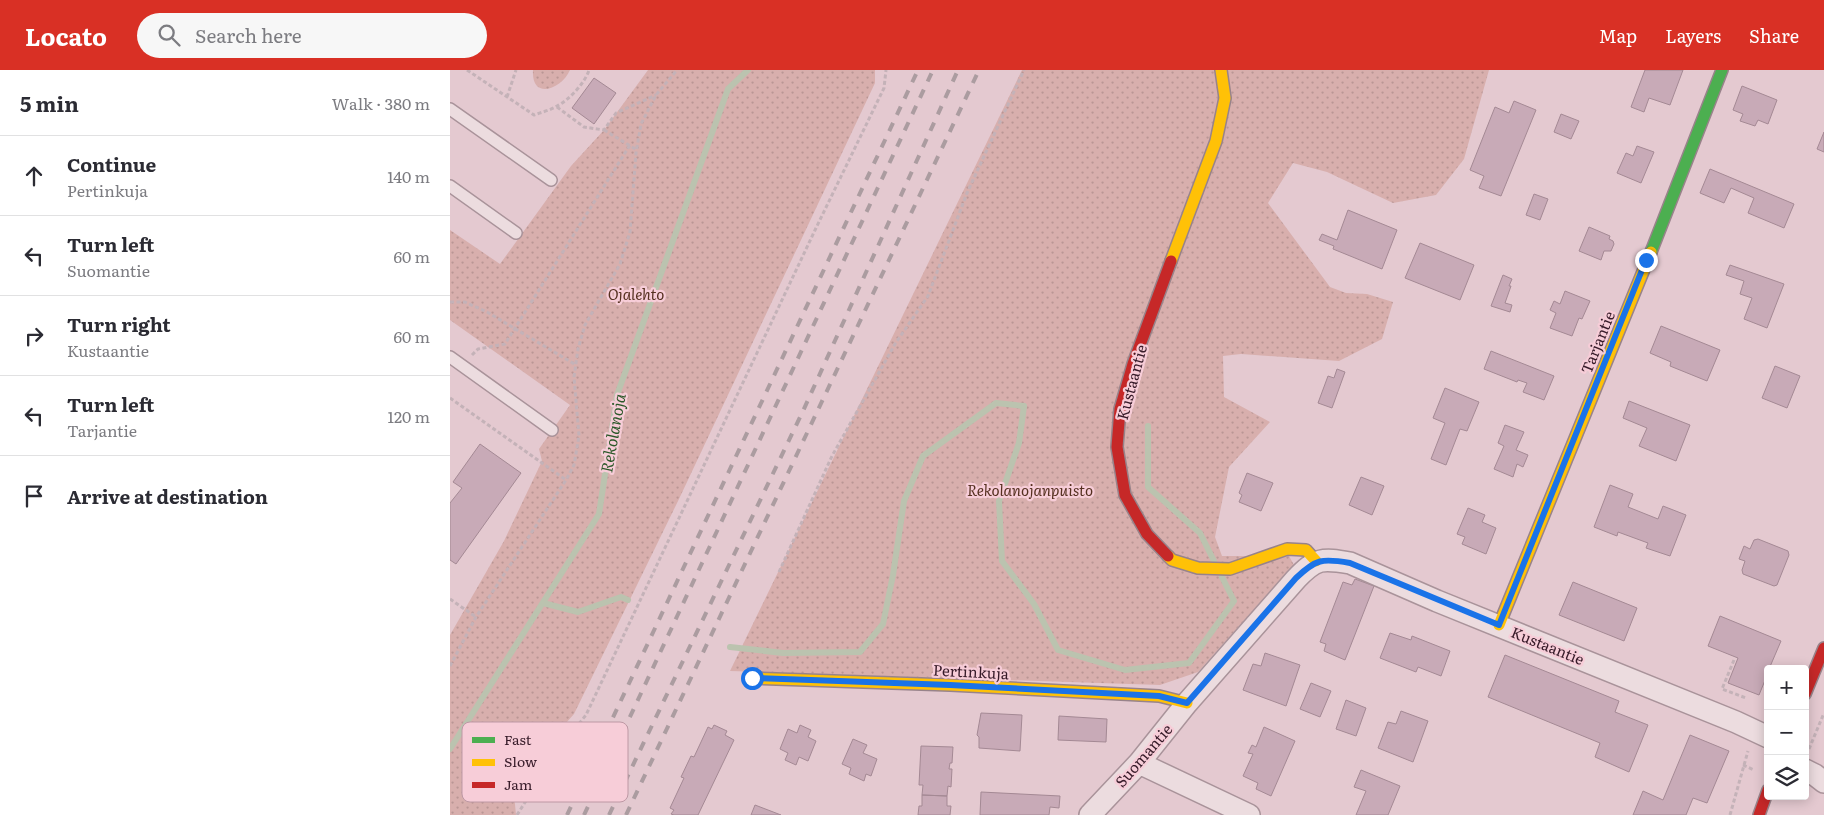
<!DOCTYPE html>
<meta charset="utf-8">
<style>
:root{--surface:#fff;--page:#f7f7f7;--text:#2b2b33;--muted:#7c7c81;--line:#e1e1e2;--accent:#d93025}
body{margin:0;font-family:Literata,serif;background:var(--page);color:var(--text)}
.controls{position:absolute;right:15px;bottom:15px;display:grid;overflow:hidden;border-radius:5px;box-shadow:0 2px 12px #0003}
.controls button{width:45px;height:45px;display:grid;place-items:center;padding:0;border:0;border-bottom:1px solid var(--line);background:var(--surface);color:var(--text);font:25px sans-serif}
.stop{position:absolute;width:15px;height:15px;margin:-11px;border:4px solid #1a73e8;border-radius:50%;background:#fff}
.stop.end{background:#1a73e8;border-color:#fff;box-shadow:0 1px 5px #0008}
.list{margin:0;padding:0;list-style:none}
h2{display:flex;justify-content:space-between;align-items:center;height:65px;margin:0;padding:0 20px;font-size:21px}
h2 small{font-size:16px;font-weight:400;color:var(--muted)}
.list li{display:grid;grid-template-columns:32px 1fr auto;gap:15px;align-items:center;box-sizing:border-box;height:80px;padding:0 20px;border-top:1px solid var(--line)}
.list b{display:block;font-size:19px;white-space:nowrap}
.list p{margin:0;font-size:16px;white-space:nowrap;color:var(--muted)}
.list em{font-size:16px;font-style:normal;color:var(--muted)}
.icon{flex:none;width:28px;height:28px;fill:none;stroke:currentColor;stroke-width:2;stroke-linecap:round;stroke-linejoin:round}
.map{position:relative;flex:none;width:1374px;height:745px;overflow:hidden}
header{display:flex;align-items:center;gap:30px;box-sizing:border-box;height:70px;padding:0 25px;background:var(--accent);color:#fff}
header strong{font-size:24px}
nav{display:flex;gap:28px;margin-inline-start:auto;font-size:18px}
.search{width:350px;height:45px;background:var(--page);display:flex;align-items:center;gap:12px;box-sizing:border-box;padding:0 18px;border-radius:28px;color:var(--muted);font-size:19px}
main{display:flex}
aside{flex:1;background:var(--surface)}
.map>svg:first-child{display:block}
</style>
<header>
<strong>Locato</strong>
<div class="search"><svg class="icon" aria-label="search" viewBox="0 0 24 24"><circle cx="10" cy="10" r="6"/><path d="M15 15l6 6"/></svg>Search here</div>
<nav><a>Map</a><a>Layers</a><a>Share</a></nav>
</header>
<main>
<aside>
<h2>5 min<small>Walk · 380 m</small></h2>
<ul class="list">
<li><svg class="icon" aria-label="ahead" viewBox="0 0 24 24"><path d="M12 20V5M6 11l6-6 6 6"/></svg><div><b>Continue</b><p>Pertinkuja</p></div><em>140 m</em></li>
<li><svg class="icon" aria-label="left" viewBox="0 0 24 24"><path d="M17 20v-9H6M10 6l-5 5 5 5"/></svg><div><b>Turn left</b><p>Suomantie</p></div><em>60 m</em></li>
<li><svg class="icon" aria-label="right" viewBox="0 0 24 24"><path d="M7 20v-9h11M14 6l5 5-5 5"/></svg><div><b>Turn right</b><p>Kustaantie</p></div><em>60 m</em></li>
<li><svg class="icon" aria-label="left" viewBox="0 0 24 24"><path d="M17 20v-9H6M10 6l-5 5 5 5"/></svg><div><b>Turn left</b><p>Tarjantie</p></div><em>120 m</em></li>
<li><svg class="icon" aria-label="arrive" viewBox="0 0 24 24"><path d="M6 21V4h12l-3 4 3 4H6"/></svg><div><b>Arrive at destination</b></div></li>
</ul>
</aside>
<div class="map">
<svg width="1374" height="745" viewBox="0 0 1374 745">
<defs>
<pattern id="park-dots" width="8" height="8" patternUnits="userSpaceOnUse" patternTransform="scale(1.25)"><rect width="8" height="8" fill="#d8afad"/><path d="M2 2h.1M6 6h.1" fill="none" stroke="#ba9695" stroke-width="1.8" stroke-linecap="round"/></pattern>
</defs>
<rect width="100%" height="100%" fill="#e4c9d0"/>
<path fill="url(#park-dots)" d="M 83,0 L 120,0 C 112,19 81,31 83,0 Z
M 198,0 L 425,0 L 425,13 L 229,429 L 124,644 L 63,713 L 66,745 L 0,745 L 0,565 L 54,471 L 92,391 L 89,379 L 120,335 L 0,250 L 0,160 L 50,194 L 121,96 L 154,60 Z
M 572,0 L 1039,0 L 1014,89 L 986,125 L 943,133 L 877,102 L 843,93 L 818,133 L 880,217 L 896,223 L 917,224 L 943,232 L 932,269 L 889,291 L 791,284 L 773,286 L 774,327 L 820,352 L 779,397 L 765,467 L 772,486 L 839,486 L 844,495 L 748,602 L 710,615 L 280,601 Z"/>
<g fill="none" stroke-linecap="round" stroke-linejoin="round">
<path stroke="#bbc3af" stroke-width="6" d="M 698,356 L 698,417 L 750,463 L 764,491
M 93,533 L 128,542 L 171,527 L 178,530
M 280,577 L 333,583 L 410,582 L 433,554 L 443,505 L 454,431 L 473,386 L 546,333 L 574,336 L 569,373 L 549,431 L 552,491 L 584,534 L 608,580 L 675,600 L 739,593 L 784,531 L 772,507
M 0,679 L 149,444 L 167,325 L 278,19 L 298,0"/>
</g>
<path fill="#c8aab7" stroke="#a48994" d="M 1195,0 L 1233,0 L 1220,35 L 1199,28 L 1194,42 L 1181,37 Z
M 144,8 L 166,23 L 144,54 L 122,38 Z
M 1292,16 L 1327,30 L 1318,54 L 1308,50 L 1305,56 L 1290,51 L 1293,44 L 1283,40 Z
M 1064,31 L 1086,40 L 1051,126 L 1029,118 L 1034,106 L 1020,100 L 1045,37 L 1059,43 Z
M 1111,44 L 1129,51 L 1121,69 L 1104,62 Z
M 1374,62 L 1374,82 L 1367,79 Z
M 1187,76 L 1204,82 L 1191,113 L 1167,103 L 1176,83 L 1183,86 Z
M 1260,99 L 1344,134 L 1334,158 L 1298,143 L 1304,128 L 1281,118 L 1274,133 L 1250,123 Z
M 1084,124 L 1098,129 L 1090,150 L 1076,145 Z
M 898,140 L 947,160 L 932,199 L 883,179 L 884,176 L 869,170 L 872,164 L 887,170 Z
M 1139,157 L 1160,166 L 1159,169 L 1163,171 L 1164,174 L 1161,181 L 1154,181 L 1151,190 L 1129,181 Z
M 970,173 L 1024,195 L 1010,230 L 955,208 Z
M 1280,195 L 1334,214 L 1317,258 L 1294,249 L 1302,228 L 1290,224 L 1294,211 L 1276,205 Z
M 1053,205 L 1062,209 L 1059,216 L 1061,216 L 1055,233 L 1062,235 L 1060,242 L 1041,236 Z
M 1115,221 L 1140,231 L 1132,249 L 1129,248 L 1122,266 L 1100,258 L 1106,243 L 1100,240 L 1104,231 L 1110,234 Z
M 1211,256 L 1270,280 L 1257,311 L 1220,296 L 1221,292 L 1200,283 Z
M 1041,281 L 1104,306 L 1094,330 L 1073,322 L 1077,313 L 1068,310 L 1067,312 L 1034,299 Z
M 1325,296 L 1350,306 L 1337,338 L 1312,328 Z
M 887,299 L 895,302 L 882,338 L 868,333 L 878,306 L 884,308 Z
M 995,318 L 1029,332 L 1017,361 L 1010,359 L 996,395 L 981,389 L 995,353 L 983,348 Z
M 1179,331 L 1240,355 L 1226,391 L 1189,376 L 1197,358 L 1173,348 Z
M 1055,355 L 1074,362 L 1066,380 L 1078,385 L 1073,397 L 1067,394 L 1063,407 L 1044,399 L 1054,376 L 1048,373 Z
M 30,374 L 71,403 L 6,494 L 0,490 L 0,433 L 12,418 L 3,412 Z
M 797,403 L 823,413 L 811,441 L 789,432 L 792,425 L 789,423 Z
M 911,407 L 934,416 L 922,445 L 899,435 Z
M 1160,415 L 1183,424 L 1178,437 L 1208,449 L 1213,436 L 1236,445 L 1220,486 L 1196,478 L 1198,473 L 1168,462 L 1167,466 L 1144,457 Z
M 1018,438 L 1035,445 L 1032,452 L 1046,458 L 1036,484 L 1012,474 L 1015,467 L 1007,464 Z
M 1308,469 L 1338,481 L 1339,485 L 1327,515 L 1324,516 L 1293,504 L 1292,500 L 1295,491 L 1289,489 L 1294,476 L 1300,479 L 1304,470 Z
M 905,509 L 924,516 L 895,590 L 874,581 L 876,574 L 870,572 L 893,512 L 902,515 Z
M 1123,512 L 1187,538 L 1174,571 L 1109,545 Z
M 1270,546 L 1331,571 L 1319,599 L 1318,599 L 1318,603 L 1309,625 L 1278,613 L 1288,588 L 1258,576 Z
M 940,563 L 961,570 L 962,566 L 1000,581 L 991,606 L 968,597 L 966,602 L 930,588 Z
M 815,583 L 850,595 L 836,636 L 793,620 L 803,594 L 811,596 Z
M 1055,585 L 1169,631 L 1165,642 L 1198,655 L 1179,702 L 1145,687 L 1150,673 L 1038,627 Z
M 861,613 L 881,621 L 870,647 L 850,639 Z
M 896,630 L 916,638 L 906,666 L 886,659 Z
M 951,641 L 978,651 L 963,692 L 928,678 L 938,652 L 946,654 Z
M 531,643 L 572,645 L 570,681 L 529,678 L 529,667 L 527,665 Z
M 609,646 L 657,649 L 656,672 L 608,670 Z
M 264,655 L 277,661 L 275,665 L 284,670 L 248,745 L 224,745 L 221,744 L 224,740 L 220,738 L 234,708 L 231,707 L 241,686 L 244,687 L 258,657 L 262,659 Z
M 350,655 L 361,660 L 358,667 L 366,671 L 358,691 L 349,687 L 346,695 L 335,690 L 338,683 L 330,679 L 338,659 L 347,663 Z
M 814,657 L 845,671 L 821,726 L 806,719 L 808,713 L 793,706 L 803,684 L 798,683 L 802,675 L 806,677 Z
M 1240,665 L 1279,681 L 1257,733 L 1243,728 L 1236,745 L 1183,745 L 1193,721 L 1213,730 Z
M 403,669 L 417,675 L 413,683 L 427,689 L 421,706 L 416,704 L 414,711 L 399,704 L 401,698 L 392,694 Z
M 471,676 L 503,677 L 502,693 L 500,693 L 499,699 L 502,699 L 501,717 L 498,716 L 497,726 L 472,725 L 473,715 L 469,715 Z
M 911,700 L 950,716 L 938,745 L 906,745 L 916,721 L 904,717 Z
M 531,722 L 610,726 L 609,738 L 600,737 L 599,745 L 530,745 Z
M 472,725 L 497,726 L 497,736 L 501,736 L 500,745 L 468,745 L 469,736 L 472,736 Z
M 305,735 L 331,745 L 301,745 Z"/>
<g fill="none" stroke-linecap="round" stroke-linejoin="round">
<g stroke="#a9939a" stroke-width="14">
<path id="lane" d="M 0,39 L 101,110
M 0,116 L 66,163
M 0,287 L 102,360"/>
</g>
<g stroke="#a9939a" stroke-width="24">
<path id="street" d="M 689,693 L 799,745
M 1355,700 L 1365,705 L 1374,712
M 640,745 L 689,693 L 737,633 L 846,509 C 866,488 872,488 900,493 L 987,531 L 1286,652 L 1318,667"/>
</g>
<g stroke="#98838a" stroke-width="14">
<path id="fast" d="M 1201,182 L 1272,0"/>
</g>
<g stroke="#98838a" stroke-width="14">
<path id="slow" d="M 721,191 L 766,71 L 775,28 L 771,0
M 718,486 L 722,490 L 748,498 L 780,499 L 837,479 L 856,480 L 866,491
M 1049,555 L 1201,182
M 301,608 L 500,615 L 709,626 L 737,633"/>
</g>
<g stroke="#98838a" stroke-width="14">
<path id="jam" d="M 718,486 L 697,464 L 675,425 L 667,377 L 670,339 L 683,294 L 721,191
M 1355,624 L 1374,578
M 1309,745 L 1318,720"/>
</g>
<path stroke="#c4b2b8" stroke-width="3" stroke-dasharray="4 2.5" stroke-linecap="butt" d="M 17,0 L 84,45 C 92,42 101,40 107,36 C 119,30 135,13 139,0
M 57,27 L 66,0
M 107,37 L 134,57 L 154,60 L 166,43 L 206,25
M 154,60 L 187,80
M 0,232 L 15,232 L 37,242 L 126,295
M 22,285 L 28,279 L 55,274 L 180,75
M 0,328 L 116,410
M 329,502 L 382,386 L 445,274 L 478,226 L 517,123 L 574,0
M 0,529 L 26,547
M 1284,590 L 1272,619 L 1296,628
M 0,596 L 26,547 L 116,410 L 124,395 L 129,366 L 124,307 L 128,279 L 135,255 L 170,194 L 180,162 L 186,83 L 191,54 L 206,25 L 227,0
M 1359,679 L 1374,643
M 1293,695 L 1304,700
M 67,745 L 110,677 L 136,645 L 366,158 L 434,18 L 436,0
M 1280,745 L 1298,681"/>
<use href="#lane" stroke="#ecdcdf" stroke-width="11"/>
<use href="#street" stroke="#ecdcdf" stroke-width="21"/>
<use href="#fast" stroke="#4caf50" stroke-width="11"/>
<use href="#slow" stroke="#ffc107" stroke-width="11"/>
<use href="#jam" stroke="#c62828" stroke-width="11"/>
<path stroke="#ab9ca0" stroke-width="4" stroke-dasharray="9 9" stroke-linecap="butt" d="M 117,745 L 468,0
M 134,745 L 483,0
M 159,745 L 353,341 L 508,0
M 176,745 L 529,0"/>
</g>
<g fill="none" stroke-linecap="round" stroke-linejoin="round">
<path stroke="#1a73e8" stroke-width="6" d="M 302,608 L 500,615 L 709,626 L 737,633 L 846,508 C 866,489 872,488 900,493 L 1049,555 L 1196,190"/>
</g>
<g text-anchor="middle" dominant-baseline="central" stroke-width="4.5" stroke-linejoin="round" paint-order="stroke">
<g font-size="15" font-style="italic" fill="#553020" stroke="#f7cdd8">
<text x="186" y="223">Ojalehto</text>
<text x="580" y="419">Rekolanojanpuisto</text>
</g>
<g font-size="15" fill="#371b29" stroke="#f7cdd8">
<text transform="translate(1147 272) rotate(-68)">Tarjantie</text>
<text transform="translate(681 312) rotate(-75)">Kustaantie</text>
<text transform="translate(1098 575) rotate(22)">Kustaantie</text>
<text transform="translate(521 601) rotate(3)">Pertinkuja</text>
<text transform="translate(693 685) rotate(-49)">Suomantie</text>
</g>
<g font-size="16" font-style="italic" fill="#2b5829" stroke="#f7cdd8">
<text transform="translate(162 363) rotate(-80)">Rekolanoja</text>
</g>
</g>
<rect x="12" y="652" width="166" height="80" rx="8" fill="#f7cdd8" stroke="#bd98a4" stroke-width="1"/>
<rect x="22" y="667" width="23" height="6" fill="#4caf50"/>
<rect x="22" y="689" width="23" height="7" fill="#ffc107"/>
<rect x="22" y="712" width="23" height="6" fill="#c62828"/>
<g font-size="14" fill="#371b29">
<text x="54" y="675">Fast</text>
<text x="54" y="697">Slow</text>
<text x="54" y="720">Jam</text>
</g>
</svg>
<div class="controls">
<button>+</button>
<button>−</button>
<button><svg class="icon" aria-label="layers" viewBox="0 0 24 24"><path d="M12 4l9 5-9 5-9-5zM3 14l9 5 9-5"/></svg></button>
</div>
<div class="stop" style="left:302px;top:608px"></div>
<div class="stop end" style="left:1196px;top:190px"></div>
</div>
</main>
